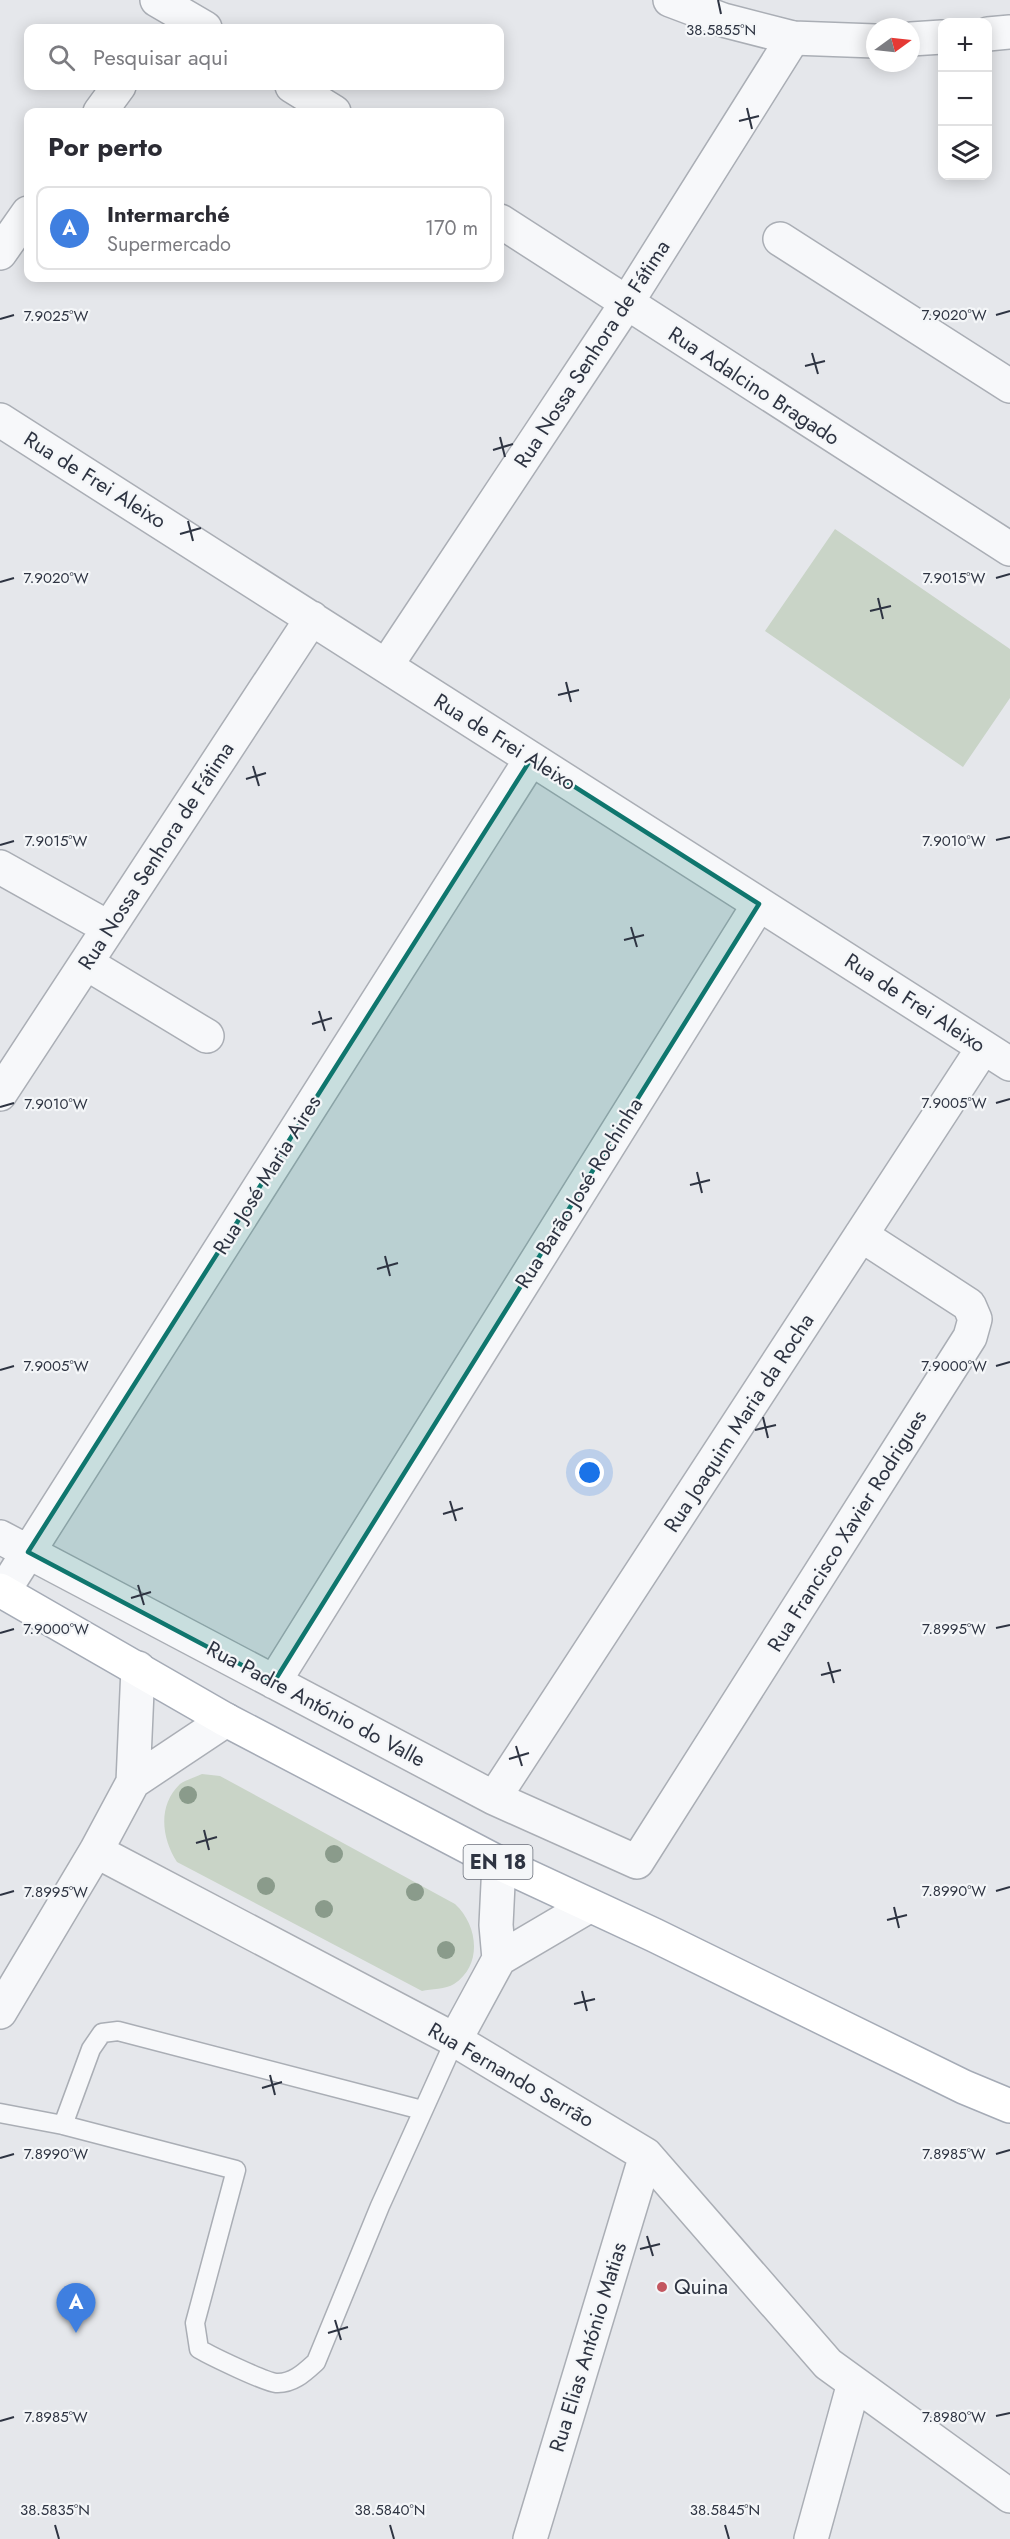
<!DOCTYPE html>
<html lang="pt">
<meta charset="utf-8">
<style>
:root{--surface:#fff;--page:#f7f7f7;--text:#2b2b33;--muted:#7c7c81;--line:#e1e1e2;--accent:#7c3aed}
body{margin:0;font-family:Jost,sans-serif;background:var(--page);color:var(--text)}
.controls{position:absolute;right:18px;top:18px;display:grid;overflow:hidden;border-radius:12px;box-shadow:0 3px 15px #0003}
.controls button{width:54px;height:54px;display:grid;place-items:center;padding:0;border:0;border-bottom:2px solid var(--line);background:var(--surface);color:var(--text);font:30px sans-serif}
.compass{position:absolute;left:866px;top:18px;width:54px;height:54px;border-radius:50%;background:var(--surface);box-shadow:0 3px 15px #0003;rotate:75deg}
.you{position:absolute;left:590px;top:1473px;width:21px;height:21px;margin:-15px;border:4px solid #fff;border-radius:50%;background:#1a73e8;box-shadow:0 0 0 9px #1a73e833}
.badge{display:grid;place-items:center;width:39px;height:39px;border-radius:50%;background:var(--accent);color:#fff;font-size:20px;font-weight:700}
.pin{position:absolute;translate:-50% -50px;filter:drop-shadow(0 2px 3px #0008)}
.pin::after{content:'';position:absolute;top:32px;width:21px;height:18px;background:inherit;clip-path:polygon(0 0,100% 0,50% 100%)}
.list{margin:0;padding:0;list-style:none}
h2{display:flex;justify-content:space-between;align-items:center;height:78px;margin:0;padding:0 24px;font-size:26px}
h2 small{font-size:20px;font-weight:400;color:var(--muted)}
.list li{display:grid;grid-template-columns:39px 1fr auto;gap:18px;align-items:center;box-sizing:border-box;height:84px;margin:0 12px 12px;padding:0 12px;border:2px solid var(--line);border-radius:12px}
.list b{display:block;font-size:22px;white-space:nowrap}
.list p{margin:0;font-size:20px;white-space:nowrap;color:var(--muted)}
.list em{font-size:20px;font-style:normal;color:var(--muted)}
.icon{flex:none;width:33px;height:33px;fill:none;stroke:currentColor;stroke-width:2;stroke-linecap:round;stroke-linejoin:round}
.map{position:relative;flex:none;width:1010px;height:2539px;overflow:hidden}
.search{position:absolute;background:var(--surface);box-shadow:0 3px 15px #0003;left:24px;top:24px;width:480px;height:66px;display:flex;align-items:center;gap:15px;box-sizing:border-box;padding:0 21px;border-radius:12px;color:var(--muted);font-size:22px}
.panel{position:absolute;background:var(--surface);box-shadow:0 3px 15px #0003;left:24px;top:108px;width:480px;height:174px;border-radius:12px}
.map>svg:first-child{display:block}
</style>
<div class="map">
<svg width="1010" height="2539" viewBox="0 0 1010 2539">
<rect width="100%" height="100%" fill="#e5e7eb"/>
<path fill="#c9d4c7" d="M 835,529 L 1010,649 L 1010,698 L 963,767 L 765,631 Z
M 202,1774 L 220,1776 L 455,1904 C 478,1925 483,1965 454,1984 C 446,1989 431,1989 422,1991 L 177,1862 C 162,1839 157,1806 180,1784 C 186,1780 195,1777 202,1774 Z"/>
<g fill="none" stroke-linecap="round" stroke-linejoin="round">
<g stroke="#aaaeb5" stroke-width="21">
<path id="service" d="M 0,2113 L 63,2125 L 236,2170 L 195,2323 L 199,2349 C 211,2356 265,2382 276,2383 C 293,2384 305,2372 316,2362 L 380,2206 L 455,2040
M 63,2125 L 91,2049 L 102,2033 L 118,2031 L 422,2110"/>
</g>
<g stroke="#aaaeb5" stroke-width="36">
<path id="minor" d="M 157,0 L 205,28
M 292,86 L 334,112
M 100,112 L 119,86
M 500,221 L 1010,549
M 780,239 L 1010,386
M 0,253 L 28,213
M 0,420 L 1010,1064
M 386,666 L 626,304 L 793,38
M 0,867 L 109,928
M 86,963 L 207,1036
M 0,1094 L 312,618
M 0,1537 L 494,1798 L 637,1862 L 970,1337 L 975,1319 L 969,1305 L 861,1235
M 3,1592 L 531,759
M 274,1682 L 759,904
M 133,1782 L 226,1720
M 494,1798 L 983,1048
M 96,1851 L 455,2040 L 646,2155 L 828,2364 L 1010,2496
M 499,1959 L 496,1925 L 499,1863
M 0,2012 L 96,1851 L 133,1782 L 138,1668
M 455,2040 L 499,1959 L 589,1906
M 530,2539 L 646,2155
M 811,2539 L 854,2383"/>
</g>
<g stroke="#aaaeb5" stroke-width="36">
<path id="tertiary" d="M 670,0 L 723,20 L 793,38 L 875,41
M 988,34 L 1010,32
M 911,39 L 942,37"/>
</g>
<g stroke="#a5abb6" stroke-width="36">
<path id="primary" d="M 0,1590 L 226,1720 L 499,1863 L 654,1935 L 964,2087 L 1010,2106"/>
</g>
<use href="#service" stroke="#f7f8fa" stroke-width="18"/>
<use href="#minor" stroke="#f7f8fa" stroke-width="33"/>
<use href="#tertiary" stroke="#f7f8fa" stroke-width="33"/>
<use href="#primary" stroke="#fff" stroke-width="33"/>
</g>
<g fill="#8a9b8b">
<circle cx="188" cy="1795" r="9"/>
<circle cx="334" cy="1854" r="9"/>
<circle cx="266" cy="1886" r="9"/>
<circle cx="415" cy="1892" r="9"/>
<circle cx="324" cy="1909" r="9"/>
<circle cx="446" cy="1950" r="9"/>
</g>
<path fill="#0f766e" fill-opacity="0.2" stroke="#0f766e" stroke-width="4.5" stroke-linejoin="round" d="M 531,759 L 759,904 L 274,1682 L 28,1552 Z"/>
<path fill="none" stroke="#2e3442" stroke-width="2" d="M 718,0 L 721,14M 747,108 L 752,129M 739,121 L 759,116M 996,315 L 1010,311M 0,319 L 14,315M 812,353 L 818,374M 805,366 L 825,361M 500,437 L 505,457M 493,450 L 513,444M 188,521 L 193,541M 180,534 L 201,528M 996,578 L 1010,574M 0,582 L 14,578M 878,598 L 883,619M 870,611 L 891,606M 566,682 L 571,702M 558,695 L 579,690M 253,766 L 259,786M 246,779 L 266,773M 996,840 L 1010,837M 0,845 L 14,841M 631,927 L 637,947M 624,940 L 644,935M 319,1011 L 325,1031M 312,1024 L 332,1018M 996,1103 L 1010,1099M 0,1107 L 14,1103M 697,1172 L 702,1193M 690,1185 L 710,1180M 385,1256 L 390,1276M 377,1269 L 398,1263M 996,1366 L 1010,1362M 0,1370 L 14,1366M 763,1417 L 768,1438M 755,1430 L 776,1425M 450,1501 L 456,1521M 443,1514 L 463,1508M 138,1585 L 144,1605M 131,1598 L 151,1592M 996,1628 L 1010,1625M 0,1633 L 14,1629M 828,1662 L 834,1683M 821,1675 L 841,1670M 516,1746 L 522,1766M 509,1759 L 529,1753M 204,1830 L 209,1850M 196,1843 L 217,1837M 996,1891 L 1010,1887M 0,1895 L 14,1891M 894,1907 L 899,1928M 887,1920 L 907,1915M 582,1991 L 587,2011M 574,2004 L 595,1999M 270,2075 L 275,2095M 262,2088 L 282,2082M 996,2154 L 1010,2150M 0,2158 L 14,2154M 647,2236 L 653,2256M 640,2249 L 660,2244M 335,2320 L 341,2340M 328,2333 L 348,2327M 996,2416 L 1010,2413M 0,2421 L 14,2417M 55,2525 L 59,2539M 390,2525 L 394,2539M 725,2525 L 729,2539"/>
<circle fill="#c35760" stroke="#f4f6f8" stroke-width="2" cx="662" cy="2287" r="6"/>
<g text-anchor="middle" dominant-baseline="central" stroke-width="4.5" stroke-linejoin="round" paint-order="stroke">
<rect fill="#f4f6f8" stroke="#696e79" stroke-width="1.5" x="463.5" y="1845" width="69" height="34" rx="4.5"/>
<g font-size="20" font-weight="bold" fill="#2e3442">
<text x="498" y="1862">EN 18</text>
</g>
<g font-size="21" fill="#2e3442" stroke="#f4f6f8">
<text transform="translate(592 354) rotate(-57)">Rua Nossa Senhora de Fátima</text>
<text transform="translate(754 386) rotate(33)">Rua Adalcino Bragado</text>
<text transform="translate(95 480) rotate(32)">Rua de Frei Aleixo</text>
<text transform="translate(505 742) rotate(32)">Rua de Frei Aleixo</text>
<text transform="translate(156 856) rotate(-57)">Rua Nossa Senhora de Fátima</text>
<text transform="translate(915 1003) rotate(33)">Rua de Frei Aleixo</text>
<text transform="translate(267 1175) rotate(-58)">Rua José Maria Aires</text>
<text transform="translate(579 1193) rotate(-58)">Rua Barão José Rochinha</text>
<text transform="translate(739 1423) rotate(-57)">Rua Joaquim Maria da Rocha</text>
<text transform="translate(847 1531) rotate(-58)">Rua Francisco Xavier Rodrigues</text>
<text transform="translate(316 1704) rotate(28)">Rua Padre António do Valle</text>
<text transform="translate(511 2075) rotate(30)">Rua Fernando Serrão</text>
<text transform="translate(588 2347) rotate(-73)">Rua Elias António Matias</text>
</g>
<g font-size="21" fill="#2e3442" stroke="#f4f6f8" text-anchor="start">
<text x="674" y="2287">Quina</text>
</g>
</g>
<g font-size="15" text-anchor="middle" fill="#2e3442" stroke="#f4f6f8" stroke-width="4.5" stroke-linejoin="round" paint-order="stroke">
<text x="721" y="35">38.5855°N</text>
<text x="954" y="320">7.9020°W</text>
<text x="56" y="321">7.9025°W</text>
<text x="954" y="583">7.9015°W</text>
<text x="56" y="583">7.9020°W</text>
<text x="954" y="846">7.9010°W</text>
<text x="56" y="846">7.9015°W</text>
<text x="954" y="1108">7.9005°W</text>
<text x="56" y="1109">7.9010°W</text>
<text x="954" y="1371">7.9000°W</text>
<text x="56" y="1371">7.9005°W</text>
<text x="954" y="1634">7.8995°W</text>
<text x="56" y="1634">7.9000°W</text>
<text x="954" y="1896">7.8990°W</text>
<text x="56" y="1897">7.8995°W</text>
<text x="954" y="2159">7.8985°W</text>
<text x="56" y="2159">7.8990°W</text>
<text x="954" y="2422">7.8980°W</text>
<text x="56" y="2422">7.8985°W</text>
<text x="55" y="2515">38.5835°N</text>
<text x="390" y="2515">38.5840°N</text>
<text x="725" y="2515">38.5845°N</text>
</g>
</svg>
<div class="controls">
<button>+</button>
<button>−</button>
<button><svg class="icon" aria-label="layers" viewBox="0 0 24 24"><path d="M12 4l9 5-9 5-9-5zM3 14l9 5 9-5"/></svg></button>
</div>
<svg class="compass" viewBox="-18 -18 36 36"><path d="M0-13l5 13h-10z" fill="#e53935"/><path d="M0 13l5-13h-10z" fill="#7c7c81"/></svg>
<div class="you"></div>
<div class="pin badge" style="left:76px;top:2333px;background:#3f7fe0">A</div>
<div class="search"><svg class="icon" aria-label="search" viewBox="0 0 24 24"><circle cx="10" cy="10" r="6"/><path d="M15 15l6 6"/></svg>Pesquisar aqui</div>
<section class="panel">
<h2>Por perto<small></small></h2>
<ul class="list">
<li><span class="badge" style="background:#3f7fe0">A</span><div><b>Intermarché</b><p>Supermercado</p></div><em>170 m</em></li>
</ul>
</section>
</div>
